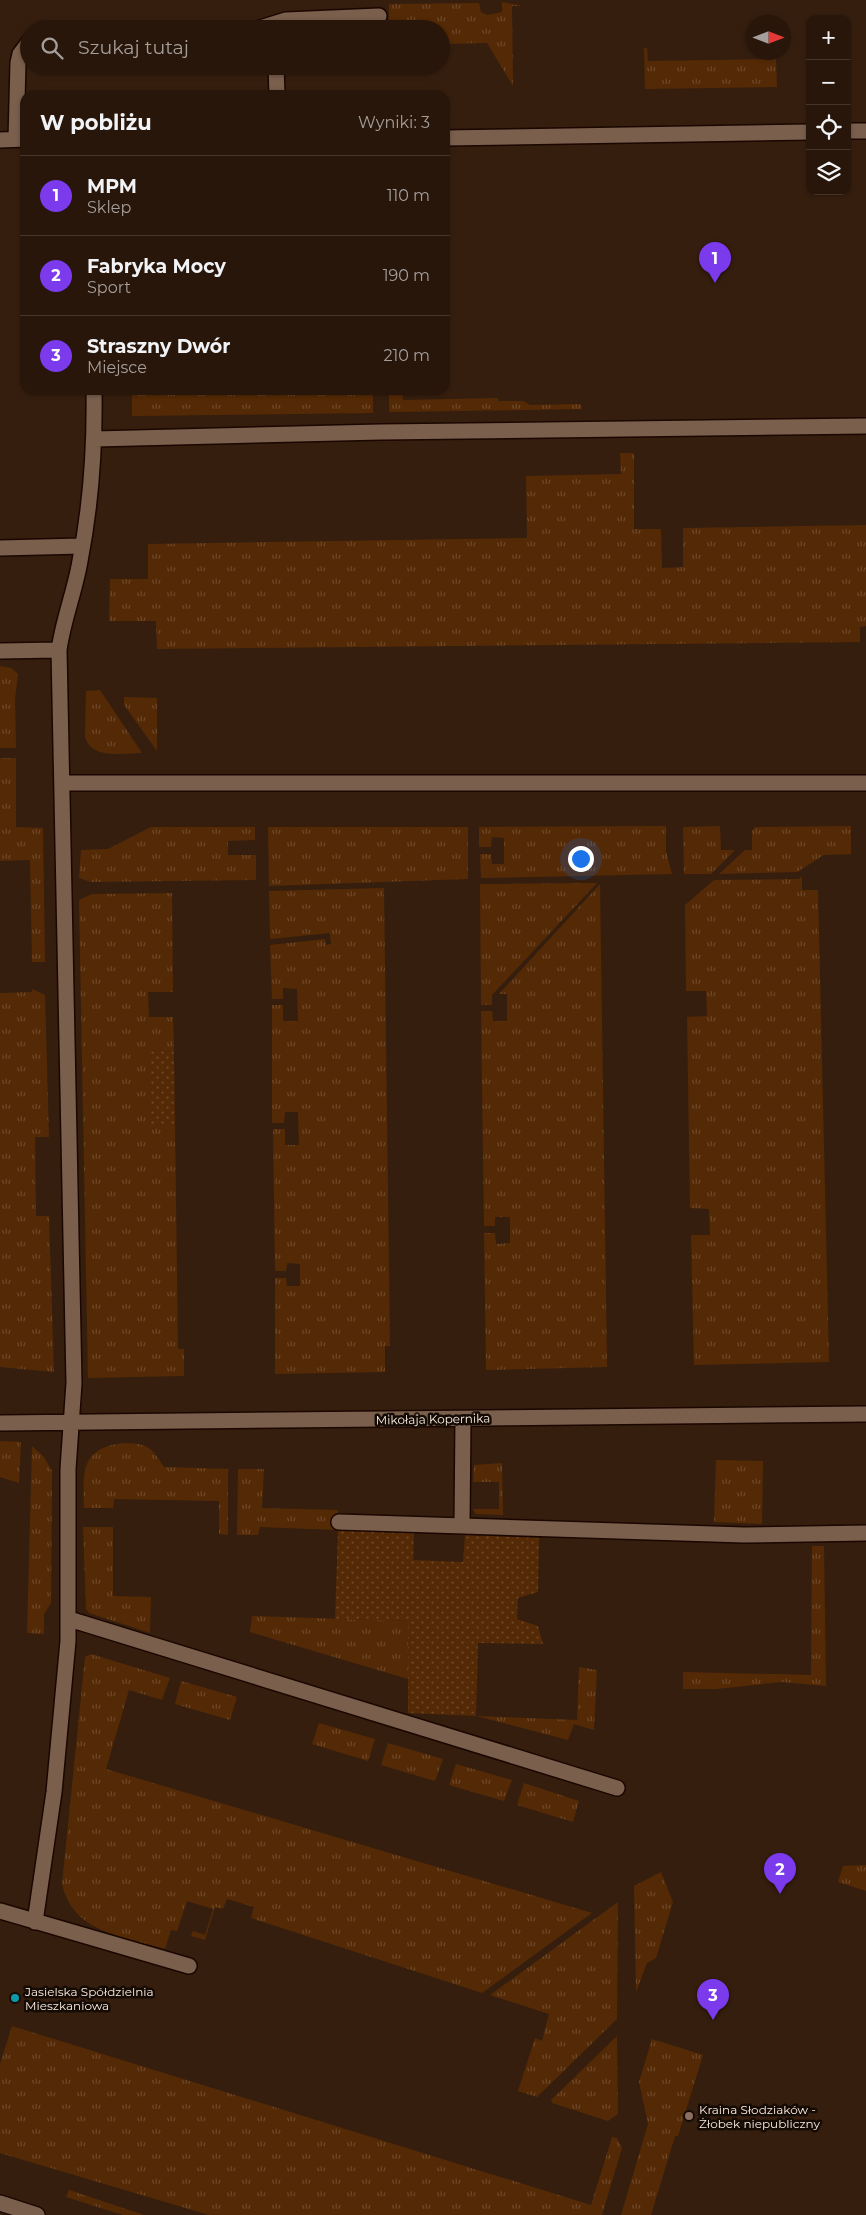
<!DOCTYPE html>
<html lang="pl">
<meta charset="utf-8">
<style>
:root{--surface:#28160a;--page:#301f13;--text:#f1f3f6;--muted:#a59f9c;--line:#44352b;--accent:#7c3aed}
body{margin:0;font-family:Montserrat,sans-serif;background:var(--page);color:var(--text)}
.controls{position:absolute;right:15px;top:15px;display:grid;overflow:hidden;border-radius:10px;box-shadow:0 1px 4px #0004}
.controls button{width:45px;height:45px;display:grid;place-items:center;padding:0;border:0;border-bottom:1px solid var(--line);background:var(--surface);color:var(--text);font:25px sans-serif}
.compass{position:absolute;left:746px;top:15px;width:45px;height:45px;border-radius:50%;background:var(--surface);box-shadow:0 1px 4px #0004;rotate:90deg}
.you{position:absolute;left:580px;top:858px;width:18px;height:18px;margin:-12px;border:4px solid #fff;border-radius:50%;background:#1a73e8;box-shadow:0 0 0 8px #1a73e833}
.badge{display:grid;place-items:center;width:32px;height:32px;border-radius:50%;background:var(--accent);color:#fff;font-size:16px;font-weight:700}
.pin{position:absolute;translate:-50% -41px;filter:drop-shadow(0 1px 2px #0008)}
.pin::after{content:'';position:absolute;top:26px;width:18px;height:15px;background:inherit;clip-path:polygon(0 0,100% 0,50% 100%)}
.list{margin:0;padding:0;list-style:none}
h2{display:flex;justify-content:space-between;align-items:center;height:65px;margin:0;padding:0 20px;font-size:21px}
h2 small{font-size:16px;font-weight:400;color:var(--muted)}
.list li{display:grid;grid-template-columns:32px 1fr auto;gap:15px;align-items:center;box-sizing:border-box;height:80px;padding:0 20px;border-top:1px solid var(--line)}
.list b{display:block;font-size:19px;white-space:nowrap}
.list p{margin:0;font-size:16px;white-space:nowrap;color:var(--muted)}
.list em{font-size:16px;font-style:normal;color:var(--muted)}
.icon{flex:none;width:28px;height:28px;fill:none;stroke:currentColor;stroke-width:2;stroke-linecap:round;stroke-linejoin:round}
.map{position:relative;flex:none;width:866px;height:2215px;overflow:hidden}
.search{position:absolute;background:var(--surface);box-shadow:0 1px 4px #0004;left:20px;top:20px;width:430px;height:55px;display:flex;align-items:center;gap:12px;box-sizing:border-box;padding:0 18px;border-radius:28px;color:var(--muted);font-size:19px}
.panel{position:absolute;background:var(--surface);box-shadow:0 1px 4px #0004;left:20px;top:90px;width:430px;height:305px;border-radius:15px}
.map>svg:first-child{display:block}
</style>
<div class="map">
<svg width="866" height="2215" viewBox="0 0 866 2215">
<defs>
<pattern id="grass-tufts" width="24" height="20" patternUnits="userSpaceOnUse" patternTransform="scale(1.25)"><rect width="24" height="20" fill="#542905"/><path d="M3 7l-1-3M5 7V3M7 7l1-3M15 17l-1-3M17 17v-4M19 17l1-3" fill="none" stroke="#6e4829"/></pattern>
<pattern id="garden-dots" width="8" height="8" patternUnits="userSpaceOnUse" patternTransform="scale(1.25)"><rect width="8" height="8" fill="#542905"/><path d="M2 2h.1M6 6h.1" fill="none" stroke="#6e4829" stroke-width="1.8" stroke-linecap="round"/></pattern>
</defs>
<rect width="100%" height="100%" fill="#351e0e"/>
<path fill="url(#grass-tufts)" d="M 502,2 L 522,6 L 512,6 L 513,86 L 487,43 L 441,44 L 441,29 L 308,29 L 389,27 L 389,4 L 479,3 L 481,12 L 487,15 L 502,12 Z
M 644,48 L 647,48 L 648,61 L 776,59 L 777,87 L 645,89 Z
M 132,390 L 373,390 L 373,413 L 132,416 Z
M 389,390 L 402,390 L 403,400 L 498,398 L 498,401 L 523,401 L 530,405 L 581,404 L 582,409 L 391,412 L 389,411 Z
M 620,453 L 634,453 L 634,529 L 661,529 L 662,568 L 683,567 L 683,528 L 866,525 L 866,626 L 860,627 L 860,642 L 157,649 L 156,621 L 109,621 L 110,579 L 148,579 L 148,544 L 527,538 L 526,476 L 621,474 Z
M 0,666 L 11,668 L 18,674 L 15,699 L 16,748 L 0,748 Z
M 100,690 L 142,753 C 123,753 92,760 85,737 L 86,691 Z
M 124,697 L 157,698 L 157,751 L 124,705 Z
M 0,758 L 16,758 L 16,827 L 43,828 L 45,962 L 32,962 L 30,860 L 0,861 Z
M 666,826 L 666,851 L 672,874 L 481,878 L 480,854 L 491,854 L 492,864 L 504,864 L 504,838 L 492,837 L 491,847 L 479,847 L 479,827 Z
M 720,826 L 721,850 L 735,850 L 711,874 L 684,874 L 683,827 Z
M 851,826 L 851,854 L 824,855 L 797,872 L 719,874 L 745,850 L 752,850 L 752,831 L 755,827 Z
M 151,827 L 255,827 L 255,840 L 228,841 L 228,855 L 256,855 L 256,880 L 91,882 L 79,878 L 81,850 L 108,849 Z
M 268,827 L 468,827 L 468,879 L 269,886 Z
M 802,876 L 802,890 L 818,890 L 829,1362 L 694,1365 L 691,1235 L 710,1235 L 709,1209 L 690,1208 L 687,1017 L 707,1016 L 706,991 L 686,991 L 685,905 L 714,880 L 799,879 Z
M 597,883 L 492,995 L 492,1005 L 481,1005 L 480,884 Z
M 600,884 L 607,1367 L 486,1370 L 484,1233 L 495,1233 L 496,1244 L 510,1243 L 510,1217 L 495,1217 L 495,1226 L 484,1226 L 481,1011 L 492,1011 L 493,1021 L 507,1021 L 507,994 L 499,994 Z
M 384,888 L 390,1346 L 385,1346 L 385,1372 L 275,1374 L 275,1278 L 286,1278 L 287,1286 L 300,1286 L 300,1264 L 287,1263 L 286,1271 L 275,1271 L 273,1129 L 285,1129 L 285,1145 L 299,1145 L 298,1112 L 285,1112 L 284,1123 L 272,1123 L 272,1005 L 283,1005 L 283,1021 L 298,1021 L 297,989 L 283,988 L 283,999 L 272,999 L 270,945 L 325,939 L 326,945 L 331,944 L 330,933 L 270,939 L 269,891 Z
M 172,893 L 173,992 L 148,992 L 149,1017 L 173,1017 L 174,1052 L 149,1050 L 149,1124 L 175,1125 L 178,1349 L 184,1349 L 184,1376 L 88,1378 L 79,900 L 92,894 Z
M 32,989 L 45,995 L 49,1137 L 35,1137 L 36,1216 L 49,1216 L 54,1372 L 0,1367 L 0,993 L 32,992 Z
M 0,1441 L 21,1442 L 19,1483 L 0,1477 Z
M 124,1443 C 149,1444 151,1447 164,1467 L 228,1469 L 228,1535 L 219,1534 L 219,1501 L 114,1499 L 113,1508 L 84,1508 C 83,1472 80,1448 124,1443 Z
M 32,1446 L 44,1457 L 52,1471 L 51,1603 L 44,1614 L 44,1634 L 27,1633 Z
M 716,1460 L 763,1461 L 762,1524 L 714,1522 Z
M 502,1463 L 503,1515 L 476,1514 L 473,1509 L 499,1509 L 499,1482 L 473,1482 L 474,1465 Z
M 238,1469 L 264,1469 L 262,1508 L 338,1510 L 338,1530 L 260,1527 L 258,1535 L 237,1535 Z
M 83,1527 L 113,1527 L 113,1596 L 151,1597 L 150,1633 L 89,1613 L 86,1609 Z
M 812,1546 L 824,1546 L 826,1686 L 782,1682 L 716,1689 L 683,1689 L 683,1672 L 811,1675 Z
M 252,1616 L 408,1621 L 408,1679 L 250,1632 Z
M 91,1654 L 170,1678 L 162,1700 L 129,1690 L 106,1769 L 592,1913 L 482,1993 L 251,1918 L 254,1907 L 227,1899 L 223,1909 L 215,1907 L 205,1940 L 191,1936 L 193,1931 L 205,1935 L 213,1909 L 187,1901 L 177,1931 L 171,1930 L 165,1949 C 123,1936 73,1933 62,1884 L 85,1657 Z
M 579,1667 L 597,1670 L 594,1730 L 574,1724 L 568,1740 L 476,1716 L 577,1720 Z
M 181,1681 L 237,1697 L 230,1720 L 175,1704 Z
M 319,1723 L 375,1739 L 368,1761 L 312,1744 Z
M 388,1743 L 443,1759 L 435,1781 L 381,1765 Z
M 456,1764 L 512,1780 L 504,1801 L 449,1785 Z
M 524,1783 L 579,1801 L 573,1822 L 517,1805 Z
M 866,1865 L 866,1891 L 838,1882 L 843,1866 Z
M 661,1872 L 673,1902 L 656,1958 L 647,1963 L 636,1992 L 634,1886 Z
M 618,1902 L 617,2019 L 537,2097 L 518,2091 L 535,2038 L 542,2041 L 549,2014 L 490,1995 Z
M 12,2026 L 591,2205 L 612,2137 L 617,2138 L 622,2148 L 602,2215 L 209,2215 L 0,2153 L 0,2064 Z
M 617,2036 L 618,2114 L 608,2121 L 552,2103 L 551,2100 Z
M 652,2039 L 703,2055 L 678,2136 L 675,2136 L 651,2215 L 621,2215 L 648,2124 L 639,2082 Z
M 69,2190 L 144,2215 L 123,2215 L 66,2197 Z"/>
<path fill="url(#garden-dots)" d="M 149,1050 L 174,1052 L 175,1125 L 149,1125 Z
M 338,1530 L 414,1533 L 413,1560 L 463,1562 L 465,1535 L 539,1538 L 538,1592 L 518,1598 L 517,1619 L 538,1626 L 543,1644 L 478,1643 L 476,1716 L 408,1713 L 408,1621 L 335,1619 Z"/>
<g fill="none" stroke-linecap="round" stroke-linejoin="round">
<g stroke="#1b0700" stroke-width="18">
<path id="minor" d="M 257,29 L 286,20 L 379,16
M 276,66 L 277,95
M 847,131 L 866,131
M 445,138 L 810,132
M 16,139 L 18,63 L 20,54 L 29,42
M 0,140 L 25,139
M 95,439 L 381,432 L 866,426
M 0,548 L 82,546
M 59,650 C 63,620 75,591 80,561 C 91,504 95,448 94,390
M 0,651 L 59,650 L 74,1383 L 68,1469 L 68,1641 L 54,1792 L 35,1922
M 62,783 L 866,783
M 0,1423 L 866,1414
M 339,1522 L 744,1535 L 866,1533
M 462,1524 L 463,1419
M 69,1619 L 617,1788
M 0,1911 L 189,1966
M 0,2203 L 37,2215"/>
</g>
<use href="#minor" stroke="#7a5f4d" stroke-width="15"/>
</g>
<circle fill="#0f9aa8" stroke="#150b05" stroke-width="2" cx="15" cy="1998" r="5"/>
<circle fill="#8d6e63" stroke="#150b05" stroke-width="2" cx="689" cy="2116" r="5"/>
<g text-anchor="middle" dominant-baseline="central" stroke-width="5" stroke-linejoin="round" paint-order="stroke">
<g font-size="12" fill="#fbebe1" stroke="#150b05">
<text transform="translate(433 1419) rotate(-1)">Mikołaja Kopernika</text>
</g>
<g font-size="12" fill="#fbebe1" stroke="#150b05" text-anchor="start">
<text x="25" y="1991">Jasielska Spółdzielnia<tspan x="25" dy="14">Mieszkaniowa</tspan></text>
<text x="699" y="2109">Kraina Słodziaków -<tspan x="699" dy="14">Żłobek niepubliczny</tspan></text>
</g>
</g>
</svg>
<div class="controls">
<button>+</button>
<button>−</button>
<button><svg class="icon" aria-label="locate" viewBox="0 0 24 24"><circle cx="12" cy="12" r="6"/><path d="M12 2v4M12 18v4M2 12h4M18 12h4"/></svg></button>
<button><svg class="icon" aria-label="layers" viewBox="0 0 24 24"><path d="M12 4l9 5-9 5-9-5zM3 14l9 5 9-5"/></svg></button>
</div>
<svg class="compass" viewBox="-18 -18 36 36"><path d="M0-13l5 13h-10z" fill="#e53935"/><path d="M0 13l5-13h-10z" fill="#a59f9c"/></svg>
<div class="you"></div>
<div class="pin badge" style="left:715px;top:283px">1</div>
<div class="pin badge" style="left:780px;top:1894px">2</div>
<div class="pin badge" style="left:713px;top:2020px">3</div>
<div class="search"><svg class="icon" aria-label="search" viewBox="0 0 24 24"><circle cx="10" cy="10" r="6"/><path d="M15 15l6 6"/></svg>Szukaj tutaj</div>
<section class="panel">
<h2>W pobliżu<small>Wyniki: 3</small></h2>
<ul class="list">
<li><span class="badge">1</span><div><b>MPM</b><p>Sklep</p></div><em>110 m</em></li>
<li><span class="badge">2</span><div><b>Fabryka Mocy</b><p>Sport</p></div><em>190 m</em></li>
<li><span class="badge">3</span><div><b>Straszny Dwór</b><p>Miejsce</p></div><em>210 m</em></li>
</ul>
</section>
</div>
